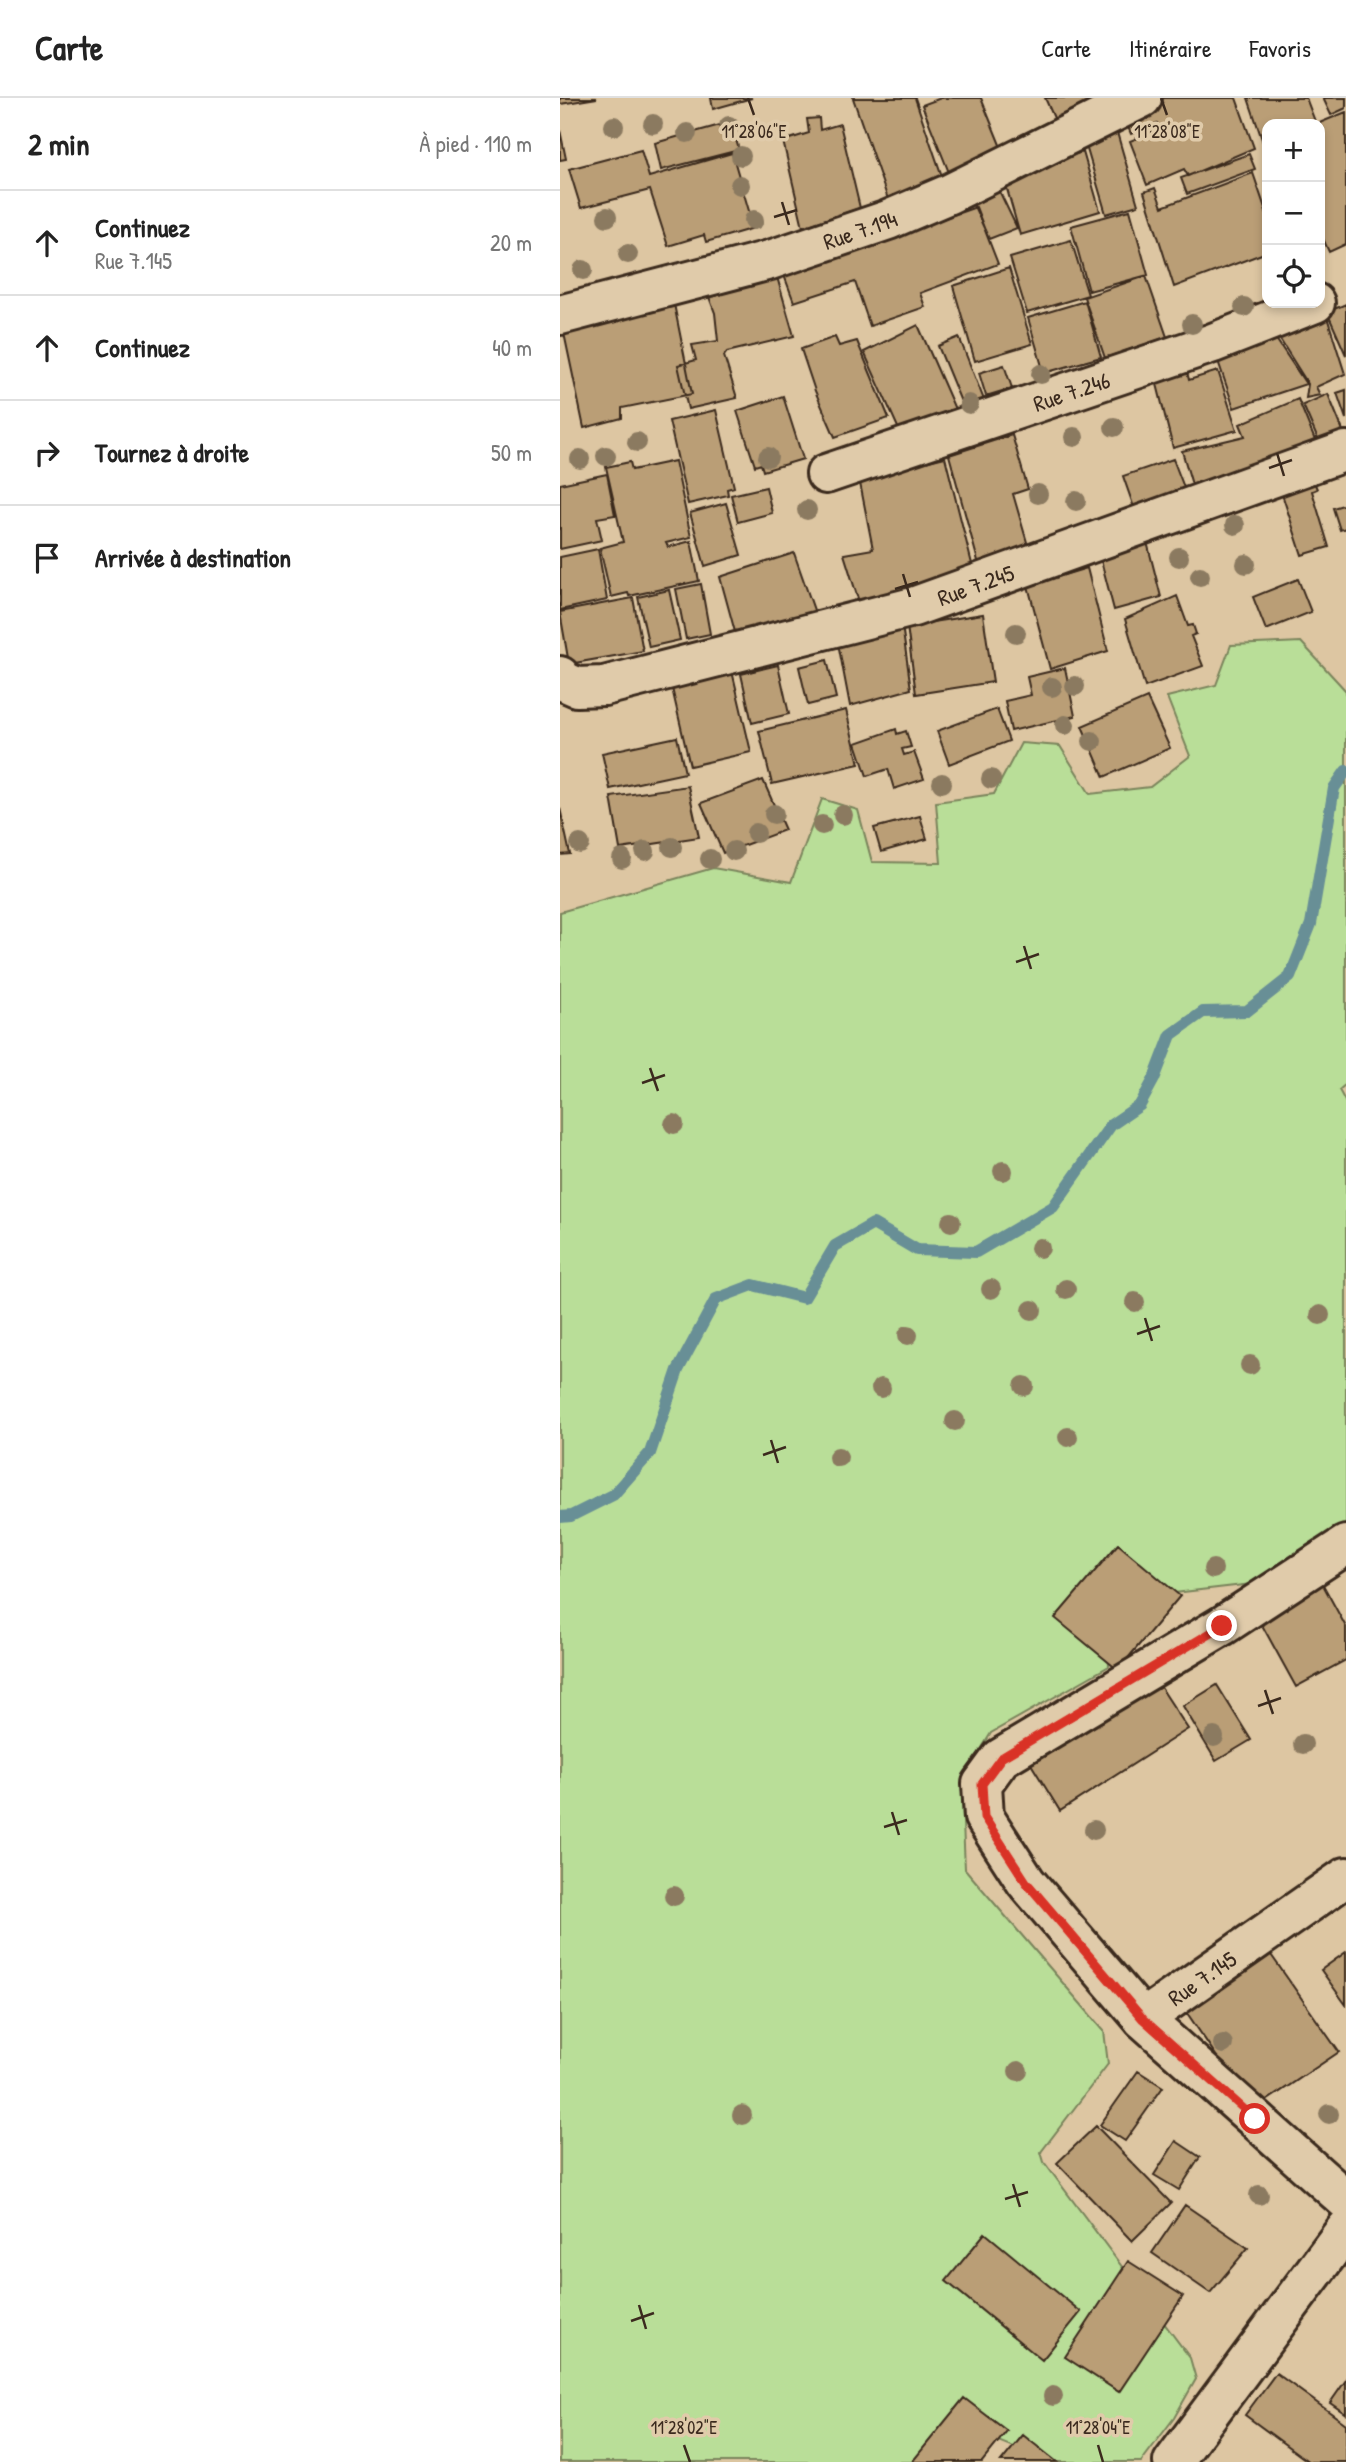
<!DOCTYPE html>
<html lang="fr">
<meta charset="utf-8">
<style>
:root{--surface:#fff;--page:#f6f6f6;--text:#222;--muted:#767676;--line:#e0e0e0}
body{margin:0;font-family:"Patrick Hand",sans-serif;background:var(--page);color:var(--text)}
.controls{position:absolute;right:21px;top:21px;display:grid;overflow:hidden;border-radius:14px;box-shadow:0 4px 10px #0003}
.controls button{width:63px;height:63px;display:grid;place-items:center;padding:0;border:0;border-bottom:2px solid var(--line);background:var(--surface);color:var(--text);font:35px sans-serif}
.stop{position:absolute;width:21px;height:21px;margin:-16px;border:5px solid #d93025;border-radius:50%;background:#fff}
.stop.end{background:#d93025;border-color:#fff;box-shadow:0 2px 7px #0008}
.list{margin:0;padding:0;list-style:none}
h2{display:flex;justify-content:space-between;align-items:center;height:91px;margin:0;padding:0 28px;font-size:30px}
h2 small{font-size:23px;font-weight:400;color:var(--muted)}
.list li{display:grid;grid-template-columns:46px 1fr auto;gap:21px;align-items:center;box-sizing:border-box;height:105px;padding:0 28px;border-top:2px solid var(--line)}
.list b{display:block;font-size:26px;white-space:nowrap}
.list p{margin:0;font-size:23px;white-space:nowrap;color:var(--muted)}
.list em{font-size:23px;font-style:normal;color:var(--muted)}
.icon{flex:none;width:38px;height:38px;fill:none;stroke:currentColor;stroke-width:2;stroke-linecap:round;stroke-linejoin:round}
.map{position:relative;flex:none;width:786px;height:2364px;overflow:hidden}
header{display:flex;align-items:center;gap:42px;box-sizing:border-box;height:98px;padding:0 35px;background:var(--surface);border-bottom:2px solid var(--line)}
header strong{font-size:33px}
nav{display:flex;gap:38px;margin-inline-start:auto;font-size:24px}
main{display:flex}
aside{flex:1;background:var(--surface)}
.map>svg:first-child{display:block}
</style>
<header>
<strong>Carte</strong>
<nav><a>Carte</a><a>Itinéraire</a><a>Favoris</a></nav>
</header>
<main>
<aside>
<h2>2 min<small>À pied · 110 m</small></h2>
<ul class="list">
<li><svg class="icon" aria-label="ahead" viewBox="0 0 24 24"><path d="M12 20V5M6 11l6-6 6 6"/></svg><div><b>Continuez</b><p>Rue 7.145</p></div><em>20 m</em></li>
<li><svg class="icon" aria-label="ahead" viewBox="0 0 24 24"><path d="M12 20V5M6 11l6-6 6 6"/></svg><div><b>Continuez</b></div><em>40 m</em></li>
<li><svg class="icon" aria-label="right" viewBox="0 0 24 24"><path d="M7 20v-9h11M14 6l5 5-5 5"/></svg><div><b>Tournez à droite</b></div><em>50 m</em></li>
<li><svg class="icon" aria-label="arrive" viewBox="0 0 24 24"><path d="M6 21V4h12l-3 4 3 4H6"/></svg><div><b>Arrivée à destination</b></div></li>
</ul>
</aside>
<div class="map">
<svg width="786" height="2364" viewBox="0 0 786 2364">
<rect width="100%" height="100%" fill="#ddc6a2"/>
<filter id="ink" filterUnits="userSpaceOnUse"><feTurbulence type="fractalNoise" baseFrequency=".0143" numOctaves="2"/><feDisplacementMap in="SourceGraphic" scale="14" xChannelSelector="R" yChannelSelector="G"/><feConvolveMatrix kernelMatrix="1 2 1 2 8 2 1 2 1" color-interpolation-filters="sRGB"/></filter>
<g filter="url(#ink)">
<path fill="#b9de98" stroke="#7a845b" stroke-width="2" d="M 741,544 L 786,593 L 786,986 L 779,992 L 786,1005 L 786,1426 L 692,1486 L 580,1499 L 547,1530 L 549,1568 L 431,1635 L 420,1653 L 402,1701 L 405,1771 L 544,1933 L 548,1966 L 481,2054 L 484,2064 L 630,2260 L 636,2281 L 614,2320 L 581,2364 L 490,2364 L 421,2336 L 372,2364 L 0,2364 L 0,814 L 153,770 L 231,784 L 262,701 L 298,712 L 312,764 L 381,765 L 376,704 L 434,696 L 461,645 L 500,648 L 530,696 L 590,689 L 630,658 L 607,599 L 656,587 L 671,547 Z"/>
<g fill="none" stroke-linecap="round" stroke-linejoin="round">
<path stroke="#688f96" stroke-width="12" d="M 0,1419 L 11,1418 L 53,1397 L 90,1355 L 118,1272 L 156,1201 L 193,1187 L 244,1200 L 275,1148 L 313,1126 L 357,1152 L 416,1154 L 493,1109 L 551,1027 L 580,1007 L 594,981 L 611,937 L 643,914 L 687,913 L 730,879 L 751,826 L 774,690 L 786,673"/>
</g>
<path fill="#ba9e76" stroke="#3b2a1e" stroke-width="2" d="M 0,0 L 37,0 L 0,6 Z
M 151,0 L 192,0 L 153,11 Z
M 293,0 L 355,0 L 386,90 L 331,110 Z
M 381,0 L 421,0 L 447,64 L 394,87 L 362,7 Z
M 485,0 L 548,0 L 498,29 Z
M 590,0 L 676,0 L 694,50 L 628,78 L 624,71 L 587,87 L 570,43 L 599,31 L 597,25 L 571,36 L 561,12 Z
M 688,0 L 746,0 L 756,26 L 707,26 L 707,56 Z
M 763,0 L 786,0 L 786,10 L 771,17 Z
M 786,14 L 786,146 L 769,154 L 760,134 L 760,26 L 757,26 Z
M 259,20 L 260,32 L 280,26 L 300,110 L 243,129 L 223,43 L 249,35 L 247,21 Z
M 171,24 L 179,52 L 101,72 L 95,45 Z
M 554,24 L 578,107 L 546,116 L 522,34 Z
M 0,32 L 6,61 L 0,62 Z
M 81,52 L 89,79 L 172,55 L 194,130 L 146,144 L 144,137 L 108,148 L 90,92 L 21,110 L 9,71 Z
M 523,54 L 540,113 L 460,137 L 443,77 Z
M 689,56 L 695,71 L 627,96 L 621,80 Z
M 693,75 L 707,116 L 707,154 L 614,189 L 584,94 L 595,90 L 602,109 Z
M 435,84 L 457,130 L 429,141 L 408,95 Z
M 416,109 L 438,166 L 360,195 L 365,209 L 310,228 L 295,184 L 234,204 L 224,177 Z
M 570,112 L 588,177 L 529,193 L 511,128 Z
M 511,142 L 528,197 L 467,215 L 450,160 Z
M 449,170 L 472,246 L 415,263 L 393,188 Z
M 215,172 L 234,238 L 167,254 L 164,258 L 177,300 L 128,311 L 118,267 L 136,262 L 132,247 L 158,243 L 155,215 L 146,191 Z
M 586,178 L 607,239 L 545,260 L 524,199 Z
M 113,201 L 132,296 L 62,310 L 62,320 L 24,330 L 4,235 L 17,233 L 15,221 Z
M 525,203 L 541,259 L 484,275 L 468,220 Z
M 786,206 L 786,257 L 767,214 Z
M 767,219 L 785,276 L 756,289 L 760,297 L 746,300 L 748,286 L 719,240 Z
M 358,227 L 398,318 L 344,343 L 304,254 Z
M 714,238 L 746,286 L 674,310 L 656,257 Z
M 275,239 L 279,248 L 297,243 L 329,320 L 275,339 L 255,293 L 241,251 Z
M 399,239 L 426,307 L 406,316 L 378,248 Z
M 625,266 L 629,282 L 658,273 L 677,332 L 613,350 L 594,274 Z
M 444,267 L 452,290 L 426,298 L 419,275 Z
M 786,292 L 786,321 L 777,295 Z
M 768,296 L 786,340 L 762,351 L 743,307 Z
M 223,298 L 243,361 L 203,373 L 201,366 L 195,368 L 177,313 Z
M 738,301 L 759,352 L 633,390 L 622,353 L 685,338 L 680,326 Z
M 156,312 L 174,389 L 167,391 L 168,397 L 128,406 L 109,323 Z
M 452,337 L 468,391 L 453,396 L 471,458 L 421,474 L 389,357 Z
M 385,359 L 415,478 L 300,507 L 284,456 L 313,451 L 299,380 Z
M 613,361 L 628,400 L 577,418 L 563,378 Z
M 115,363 L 131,439 L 106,445 L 108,449 L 131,443 L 139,483 L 69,498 L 68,495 L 51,499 L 40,450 L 63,444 L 46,369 L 70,364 L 72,372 Z
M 47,376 L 55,417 L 37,420 L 42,442 L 0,451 L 0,386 Z
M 752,379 L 757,391 L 752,393 L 769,449 L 742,457 L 721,393 Z
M 206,389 L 212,415 L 178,424 L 171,397 Z
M 166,405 L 181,457 L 145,468 L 130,415 Z
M 786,406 L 786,430 L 780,432 L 773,410 Z
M 586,440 L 601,499 L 554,512 L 538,451 Z
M 38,451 L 47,502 L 0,512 L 0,459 Z
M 234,455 L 256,518 L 178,545 L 160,479 Z
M 527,470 L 548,553 L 490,571 L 468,488 Z
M 738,481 L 751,514 L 706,532 L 693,499 Z
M 141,486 L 150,536 L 126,541 L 116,491 Z
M 109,492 L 120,542 L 89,549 L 78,499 Z
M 617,498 L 628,528 L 633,527 L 636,536 L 631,538 L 643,568 L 585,589 L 565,521 Z
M 73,500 L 83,553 L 9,566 L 0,514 Z
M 423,516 L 433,584 L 356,596 L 347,528 Z
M 342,527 L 351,591 L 290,608 L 278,545 Z
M 267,562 L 276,600 L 248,607 L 239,569 Z
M 218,567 L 229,616 L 192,625 L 181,576 Z
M 505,570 L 515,618 L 451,633 L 445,603 L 471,597 L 467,579 Z
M 172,573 L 191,654 L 130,668 L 111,586 Z
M 587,600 L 610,650 L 544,679 L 522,628 Z
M 437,611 L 449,643 L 389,666 L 377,633 Z
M 286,612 L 299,666 L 212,686 L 199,633 Z
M 336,631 L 337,636 L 346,633 L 351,649 L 342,651 L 344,657 L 354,654 L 364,681 L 334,691 L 328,671 L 307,678 L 296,645 Z
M 117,639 L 125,675 L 50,691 L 42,655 Z
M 203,682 L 225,732 L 163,755 L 141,705 Z
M 128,688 L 139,739 L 60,751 L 51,699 Z
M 0,710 L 10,756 L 0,757 Z
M 360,718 L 367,741 L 321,754 L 314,730 Z
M 558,1446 L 620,1498 L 558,1572 L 495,1520 Z
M 761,1483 L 786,1529 L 786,1562 L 736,1589 L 697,1518 Z
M 657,1587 L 691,1642 L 656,1663 L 623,1608 Z
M 600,1588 L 628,1631 L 500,1713 L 471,1666 Z
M 707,1851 L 779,1954 L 693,2012 L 623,1909 Z
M 786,1854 L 786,1907 L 761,1872 Z
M 578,1973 L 603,1989 L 565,2043 L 540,2027 Z
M 536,2028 L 611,2105 L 572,2143 L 497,2065 Z
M 616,2043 L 640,2059 L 619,2092 L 594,2077 Z
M 625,2107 L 688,2150 L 650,2195 L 592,2155 Z
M 425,2135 L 521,2214 L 482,2262 L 386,2183 Z
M 568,2163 L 623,2198 L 559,2294 L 505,2259 Z
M 716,2275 L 786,2326 L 786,2364 L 749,2364 L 685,2317 Z
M 786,2282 L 786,2316 L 770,2305 Z
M 404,2300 L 447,2333 L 422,2364 L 352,2364 Z
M 463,2337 L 497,2364 L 441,2364 Z"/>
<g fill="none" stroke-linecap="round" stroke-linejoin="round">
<g stroke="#3b2a1e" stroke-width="44">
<g id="minor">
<path id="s1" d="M 0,217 L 210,162 L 328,122 L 389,96 L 582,0"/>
<path id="s2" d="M 266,376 L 653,245 L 755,205"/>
<path id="s3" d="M 0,578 L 1,582 L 17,589 L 44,588 L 353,509 L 786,353"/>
<path d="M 786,1779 L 583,1921 L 786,2102"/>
<path d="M 583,1921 L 466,1784 L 424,1719 L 422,1686 L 441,1660 L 662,1528 L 786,1447"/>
<path d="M 613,2364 L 786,2131"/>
</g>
</g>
<use href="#minor" stroke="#e0cbaa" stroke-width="38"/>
</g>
<g fill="#8b7a60">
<circle cx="93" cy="26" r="10"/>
<circle cx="54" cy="28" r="10"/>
<circle cx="169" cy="28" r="10"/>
<circle cx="127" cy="35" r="10"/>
<circle cx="181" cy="58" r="10"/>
<circle cx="180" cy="87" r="10"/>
<circle cx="47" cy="119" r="10"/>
<circle cx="194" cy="122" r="10"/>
<circle cx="68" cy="156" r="10"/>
<circle cx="23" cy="172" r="10"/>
<circle cx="684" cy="209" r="10"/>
<circle cx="632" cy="226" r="10"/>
<circle cx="481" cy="276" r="10"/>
<circle cx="409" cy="306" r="10"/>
<circle cx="554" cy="329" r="10"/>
<circle cx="514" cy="339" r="10"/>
<circle cx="77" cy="344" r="10"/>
<circle cx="46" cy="358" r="10"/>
<circle cx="208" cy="359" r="10"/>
<circle cx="20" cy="361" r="10"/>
<circle cx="478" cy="396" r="10"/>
<circle cx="516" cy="403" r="10"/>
<circle cx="247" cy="412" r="10"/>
<circle cx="675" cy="427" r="10"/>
<circle cx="619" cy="459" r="10"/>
<circle cx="686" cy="466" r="10"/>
<circle cx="640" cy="478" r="10"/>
<circle cx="456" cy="535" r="10"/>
<circle cx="515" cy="588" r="10"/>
<circle cx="492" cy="589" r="10"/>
<circle cx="505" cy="627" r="10"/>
<circle cx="532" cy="643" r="10"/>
<circle cx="431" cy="681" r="10"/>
<circle cx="382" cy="685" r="10"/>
<circle cx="214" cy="716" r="10"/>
<circle cx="283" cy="717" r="10"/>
<circle cx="262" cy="727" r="10"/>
<circle cx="196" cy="735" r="10"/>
<circle cx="20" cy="746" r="10"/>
<circle cx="112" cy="749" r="10"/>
<circle cx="85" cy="753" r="10"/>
<circle cx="174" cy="753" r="10"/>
<circle cx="62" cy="761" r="10"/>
<circle cx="150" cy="761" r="10"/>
<circle cx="114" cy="1026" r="10"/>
<circle cx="443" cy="1073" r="10"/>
<circle cx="391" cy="1124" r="10"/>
<circle cx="480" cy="1150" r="10"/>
<circle cx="431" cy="1191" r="10"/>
<circle cx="506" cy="1191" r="10"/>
<circle cx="575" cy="1204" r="10"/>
<circle cx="472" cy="1212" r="10"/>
<circle cx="760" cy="1217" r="10"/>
<circle cx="348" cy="1237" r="10"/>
<circle cx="690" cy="1267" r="10"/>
<circle cx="464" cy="1288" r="10"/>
<circle cx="321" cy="1290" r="10"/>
<circle cx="395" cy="1323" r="10"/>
<circle cx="508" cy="1339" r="10"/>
<circle cx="278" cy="1359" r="10"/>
<circle cx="653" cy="1471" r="10"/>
<circle cx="654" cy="1639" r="10"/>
<circle cx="743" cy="1646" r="10"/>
<circle cx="534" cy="1732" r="10"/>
<circle cx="114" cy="1798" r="10"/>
<circle cx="663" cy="1946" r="10"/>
<circle cx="458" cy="1973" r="10"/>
<circle cx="769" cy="2016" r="10"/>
<circle cx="182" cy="2017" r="10"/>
<circle cx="699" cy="2097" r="10"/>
<circle cx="493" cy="2298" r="10"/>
</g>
</g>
<g fill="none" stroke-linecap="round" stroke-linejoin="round" filter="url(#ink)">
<path stroke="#d93025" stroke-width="9" d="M 662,1528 L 441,1660 L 422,1686 L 424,1719 L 466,1784 L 583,1921 L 695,2021"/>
</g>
<path fill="none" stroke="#3b2a1e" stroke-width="2.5" d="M 188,0 L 194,17M 601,0 L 607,17M 222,104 L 229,127M 214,119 L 237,112M 717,355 L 724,378M 709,370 L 732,362M 343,476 L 350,499M 335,491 L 358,484M 464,848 L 471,871M 456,864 L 479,856M 90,970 L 98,993M 82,985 L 105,977M 585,1220 L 592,1243M 577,1236 L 600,1228M 211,1342 L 218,1365M 203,1357 L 226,1349M 705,1592 L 713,1616M 698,1608 L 721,1600M 332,1714 L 339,1737M 324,1729 L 347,1722M 453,2086 L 460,2109M 445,2101 L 468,2094M 79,2207 L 86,2231M 71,2223 L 94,2215M 124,2347 L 130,2364M 538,2347 L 543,2364"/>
<g text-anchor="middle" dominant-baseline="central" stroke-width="7" stroke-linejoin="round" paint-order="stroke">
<g font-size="23" fill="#3b2a1e" stroke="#e0cbaa">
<text stroke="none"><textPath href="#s1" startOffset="312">Rue 7.194</textPath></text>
<text stroke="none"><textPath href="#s2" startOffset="259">Rue 7.246</textPath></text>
<text stroke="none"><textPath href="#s3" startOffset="434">Rue 7.245</textPath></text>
<text transform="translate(642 1880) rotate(-35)">Rue 7.145</text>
</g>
</g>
<g font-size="18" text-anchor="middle" fill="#3b2a1e" stroke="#e0cbaa" stroke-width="7" stroke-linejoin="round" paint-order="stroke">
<text x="194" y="40">11°28'06"E</text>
<text x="607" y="40">11°28'08"E</text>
<text x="124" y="2336">11°28'02"E</text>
<text x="538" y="2336">11°28'04"E</text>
</g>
</svg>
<div class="controls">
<button>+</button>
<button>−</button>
<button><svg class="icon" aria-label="locate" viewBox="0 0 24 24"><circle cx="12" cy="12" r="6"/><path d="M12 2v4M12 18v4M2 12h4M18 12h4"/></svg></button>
</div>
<div class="stop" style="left:695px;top:2021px"></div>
<div class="stop end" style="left:662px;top:1528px"></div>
</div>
</main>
